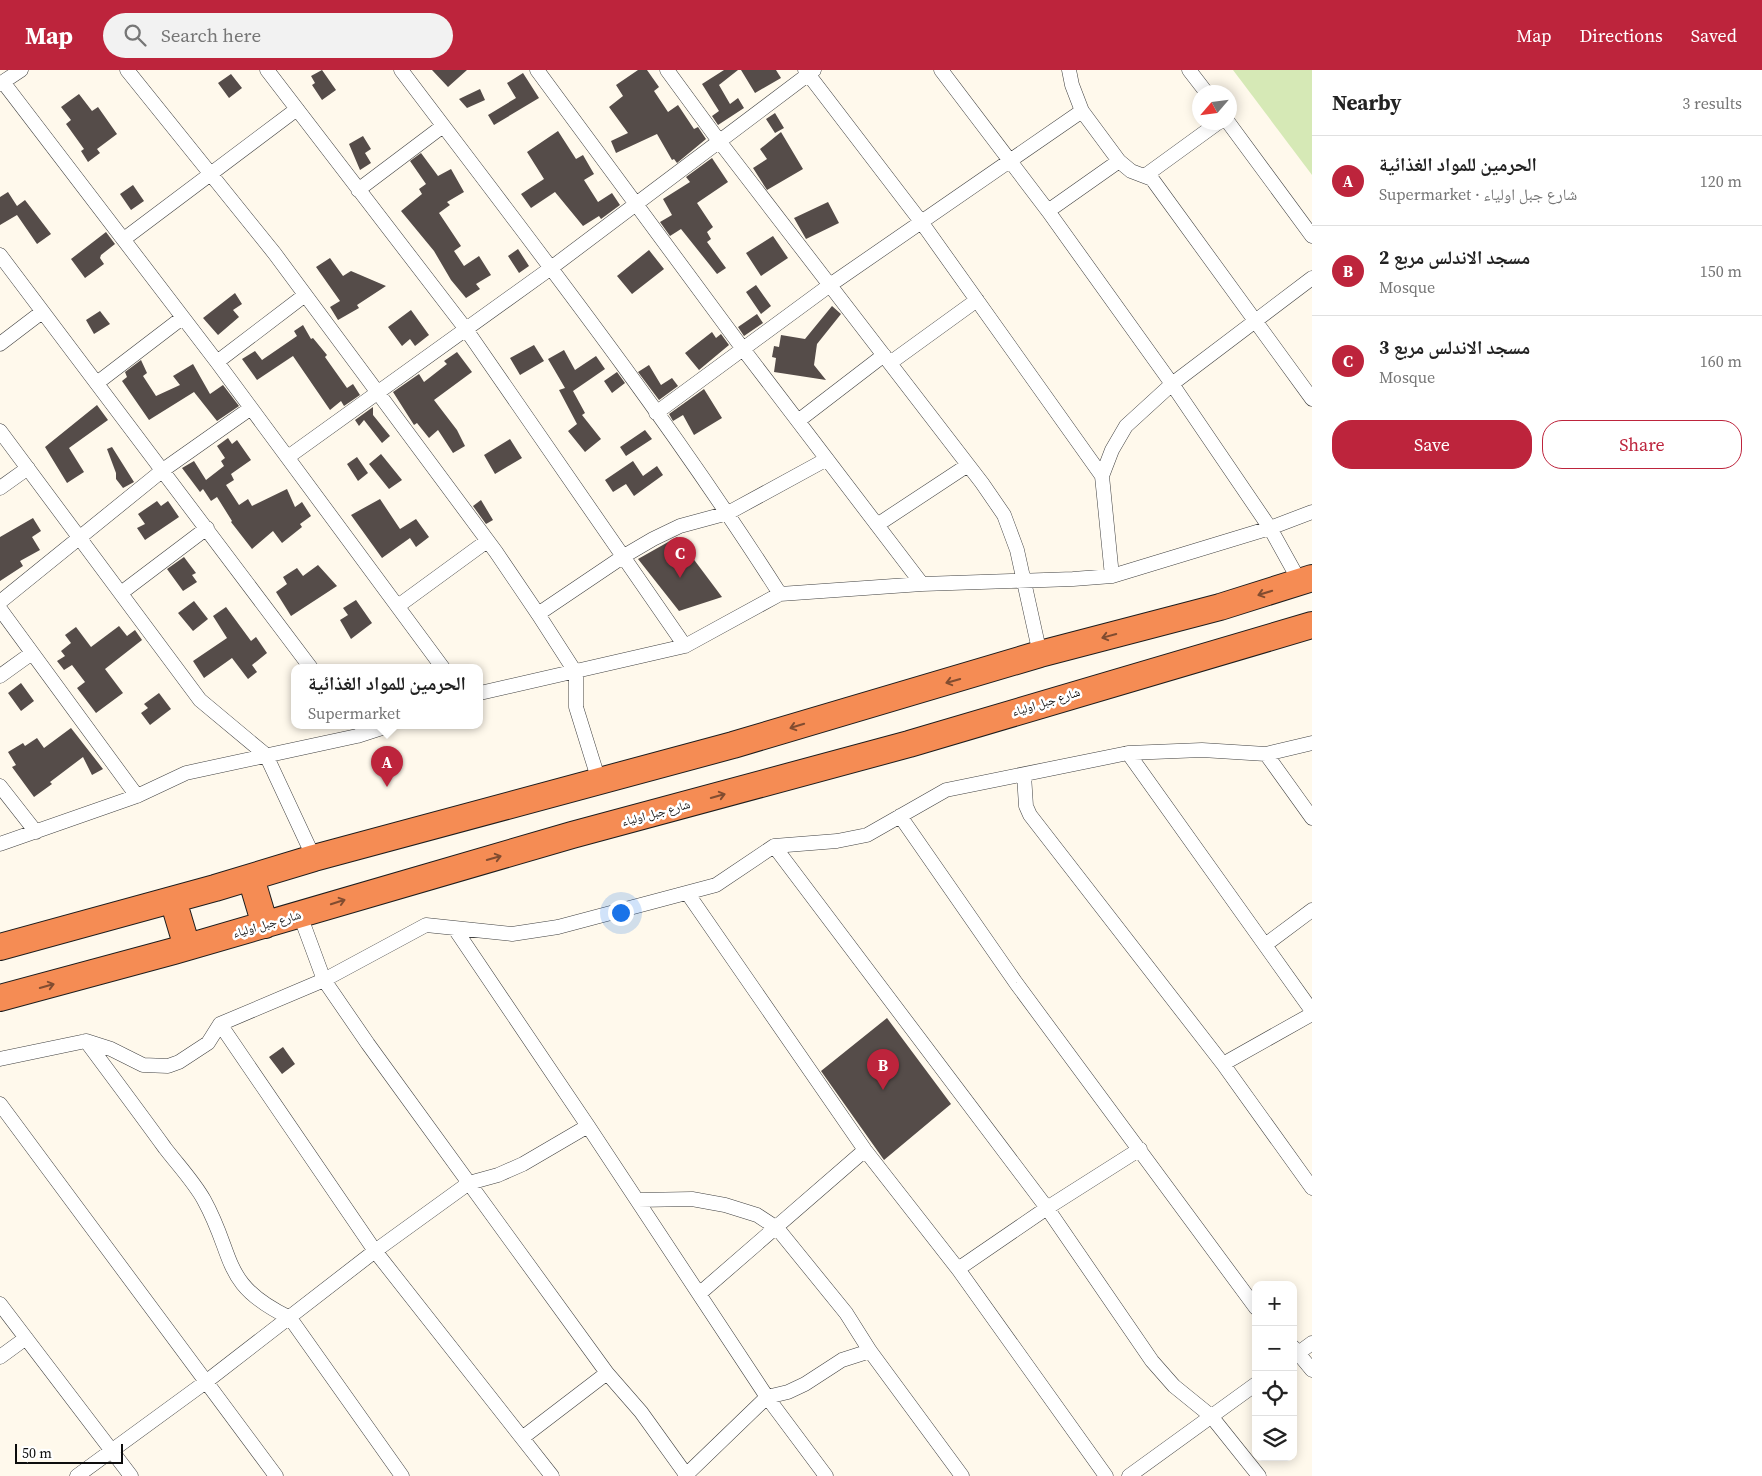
<!DOCTYPE html>
<meta charset="utf-8">
<style>
:root{--surface:#fff;--page:#f2f2f2;--text:#222;--muted:#767676;--line:#e0e0e0;--accent:#bd243c}
body{margin:0;font-family:"Source Serif 4","Noto Naskh Arabic",serif;background:var(--page);color:var(--text)}
.controls{position:absolute;right:15px;bottom:15px;display:grid;overflow:hidden;border-radius:10px;box-shadow:0 2px 12px #0003}
.controls button{width:45px;height:45px;display:grid;place-items:center;padding:0;border:0;border-bottom:1px solid var(--line);background:var(--surface);color:var(--text);font:25px sans-serif}
.compass{position:absolute;left:1192px;top:15px;width:45px;height:45px;border-radius:50%;background:var(--surface);box-shadow:0 2px 12px #0003;rotate:242deg}
.scale{position:absolute;left:15px;bottom:12px;width:108px;box-sizing:border-box;padding-left:5px;border:2px solid #0d0d0d;border-top:0;font-size:14px;line-height:18px;white-space:nowrap;color:#0d0d0d;-webkit-text-stroke:4px #fff;paint-order:stroke}
.you{position:absolute;left:620px;top:842px;width:18px;height:18px;margin:-12px;border:4px solid #fff;border-radius:50%;background:#1a73e8;box-shadow:0 0 0 8px #1a73e833}
.badge{display:grid;place-items:center;width:32px;height:32px;border-radius:50%;background:var(--accent);color:#fff;font-size:16px;font-weight:700}
.pin{position:absolute;translate:-50% -41px;filter:drop-shadow(0 1px 2px #0008)}
.pin::after{content:'';position:absolute;top:26px;width:18px;height:15px;background:inherit;clip-path:polygon(0 0,100% 0,50% 100%)}
.popup{position:absolute;left:291px;top:594px;width:192px;height:65px;box-sizing:border-box;display:grid;place-content:center;border-radius:10px;background:var(--surface);filter:drop-shadow(0 1px 4px #0005);font-size:16px;white-space:nowrap;color:var(--muted)}
.popup b{font-size:19px;color:var(--text)}
.popup::after{content:'';position:absolute;left:50%;top:100%;margin-left:-10px;border:10px solid transparent;border-top-color:var(--surface)}
.list{margin:0;padding:0;list-style:none}
h2{display:flex;justify-content:space-between;align-items:center;height:65px;margin:0;padding:0 20px;font-size:21px}
h2 small{font-size:16px;font-weight:400;color:var(--muted)}
.list li{display:grid;grid-template-columns:32px 1fr auto;gap:15px;align-items:center;box-sizing:border-box;height:90px;padding:0 20px;border-top:1px solid var(--line)}
.list b{display:block;font-size:19px;white-space:nowrap}
.list p{margin:0;font-size:16px;white-space:nowrap;color:var(--muted)}
.list em{font-size:16px;font-style:normal;color:var(--muted)}
.actions{display:flex;gap:10px;padding:15px 20px}
.actions a{flex:1;padding:11px 0;border:1px solid var(--accent);border-radius:20px;text-align:center;font-size:18px;color:var(--accent)}
.actions .main{background:var(--accent);color:#fff}
.icon{flex:none;width:28px;height:28px;fill:none;stroke:currentColor;stroke-width:2;stroke-linecap:round;stroke-linejoin:round}
.map{position:relative;flex:none;width:1312px;height:1406px;overflow:hidden}
header{display:flex;align-items:center;gap:30px;box-sizing:border-box;height:70px;padding:0 25px;background:var(--accent);color:#fff}
header strong{font-size:24px}
nav{display:flex;gap:28px;margin-inline-start:auto;font-size:18px}
.search{width:350px;height:45px;background:var(--page);display:flex;align-items:center;gap:12px;box-sizing:border-box;padding:0 18px;border-radius:28px;color:var(--muted);font-size:19px}
main{display:flex}
aside{flex:1;background:var(--surface)}
.map>svg:first-child{display:block}
</style>
<header>
<strong>Map</strong>
<div class="search"><svg class="icon" aria-label="search" viewBox="0 0 24 24"><circle cx="10" cy="10" r="6"/><path d="M15 15l6 6"/></svg>Search here</div>
<nav><a>Map</a><a>Directions</a><a>Saved</a></nav>
</header>
<main>
<div class="map">
<svg width="1312" height="1406" viewBox="0 0 1312 1406">
<rect width="100%" height="100%" fill="#fff9ec"/>
<path fill="#d6e9b6" d="M 1233,0 L 1312,0 L 1312,105 Z"/>
<path fill="#554c49" d="M 322,0 L 336,20 L 322,30 L 312,15 L 315,13 L 311,6 Z
M 432,0 L 467,0 L 448,17 Z
M 638,0 L 647,0 L 659,17 L 654,21 L 668,42 L 678,35 L 694,59 L 698,57 L 706,69 L 677,93 L 674,89 L 672,90 L 657,64 L 616,83 L 611,71 L 628,63 L 609,37 L 623,26 L 616,15 Z
M 724,0 L 738,0 L 719,15 L 730,34 L 738,28 L 744,38 L 718,55 L 712,46 L 719,41 L 702,14 Z
M 741,0 L 776,0 L 781,8 L 755,23 Z
M 523,3 L 539,28 L 494,55 L 488,45 L 516,28 L 507,13 Z
M 231,4 L 242,18 L 229,28 L 218,13 Z
M 480,19 L 485,30 L 467,38 L 459,29 Z
M 79,24 L 92,41 L 98,37 L 117,64 L 97,79 L 100,83 L 88,92 L 81,81 L 84,79 L 66,54 L 71,50 L 61,37 Z
M 775,43 L 784,58 L 775,63 L 766,49 Z
M 558,61 L 576,89 L 583,85 L 594,104 L 584,110 L 598,132 L 612,123 L 620,135 L 601,149 L 599,146 L 583,156 L 555,122 L 531,138 L 521,124 L 544,109 L 527,82 Z
M 781,62 L 803,99 L 767,120 L 753,98 L 767,89 L 760,79 Z
M 363,66 L 371,79 L 365,83 L 371,93 L 360,100 L 349,74 Z
M 421,83 L 438,106 L 451,99 L 464,122 L 447,132 L 450,135 L 439,143 L 461,176 L 454,181 L 464,196 L 479,186 L 491,205 L 476,214 L 480,219 L 466,228 L 451,210 L 434,181 L 401,141 L 422,124 L 419,119 L 426,114 L 410,91 Z
M 712,88 L 728,112 L 697,133 L 713,157 L 707,162 L 711,169 L 707,172 L 726,198 L 717,204 L 681,159 L 670,166 L 660,152 L 672,145 L 663,129 L 690,112 L 686,107 Z
M 133,115 L 144,131 L 131,140 L 120,124 Z
M 8,122 L 17,136 L 25,130 L 51,164 L 37,174 L 17,145 L 0,155 L 0,127 Z
M 828,132 L 839,153 L 806,169 L 794,148 Z
M 106,162 L 115,174 L 101,185 L 100,188 L 104,194 L 85,208 L 71,189 Z
M 773,166 L 788,188 L 761,206 L 746,183 Z
M 518,179 L 529,196 L 519,203 L 508,186 Z
M 649,180 L 664,199 L 632,224 L 617,206 Z
M 330,188 L 343,206 L 351,201 L 386,216 L 357,235 L 359,238 L 338,250 L 330,237 L 340,231 L 316,197 Z
M 756,215 L 771,236 L 761,244 L 746,222 Z
M 235,223 L 242,234 L 233,240 L 239,247 L 218,265 L 203,248 Z
M 832,236 L 841,244 L 817,274 L 814,295 L 826,310 L 774,302 L 776,288 L 772,287 L 774,276 L 779,277 L 781,265 L 805,269 Z
M 411,240 L 429,265 L 415,276 L 410,269 L 402,276 L 388,257 Z
M 100,241 L 110,254 L 94,264 L 86,250 Z
M 757,244 L 763,253 L 744,266 L 738,257 Z
M 303,255 L 311,269 L 313,268 L 327,285 L 325,287 L 347,318 L 353,314 L 360,325 L 344,336 L 341,331 L 330,340 L 293,286 L 257,310 L 242,289 L 255,281 L 262,290 L 297,266 L 294,261 Z
M 712,262 L 716,268 L 721,264 L 729,275 L 699,300 L 685,283 Z
M 534,275 L 544,291 L 520,305 L 510,288 Z
M 564,280 L 575,300 L 596,286 L 605,299 L 573,321 L 585,343 L 582,345 L 601,369 L 585,382 L 568,361 L 577,354 L 559,320 L 565,318 L 548,289 Z
M 457,282 L 472,302 L 434,330 L 457,360 L 465,376 L 453,383 L 438,360 L 429,368 L 417,353 L 414,355 L 393,322 L 419,304 L 424,312 L 447,294 L 444,291 Z
M 141,290 L 147,303 L 143,306 L 156,326 L 180,315 L 173,306 L 193,294 L 210,324 L 223,315 L 239,336 L 217,351 L 194,322 L 149,350 L 122,311 L 127,307 L 125,302 Z
M 649,295 L 661,315 L 672,308 L 678,316 L 659,330 L 638,302 Z
M 617,302 L 625,313 L 612,323 L 604,311 Z
M 704,319 L 722,348 L 694,365 L 683,345 L 673,351 L 669,344 Z
M 97,335 L 108,350 L 69,378 L 84,402 L 67,413 L 45,377 Z
M 373,337 L 373,345 L 390,366 L 382,373 L 364,350 L 359,356 L 355,350 Z
M 645,360 L 652,369 L 626,386 L 620,377 Z
M 228,368 L 232,374 L 237,370 L 251,390 L 231,404 L 234,410 L 226,415 L 239,435 L 248,429 L 252,436 L 287,419 L 295,437 L 302,432 L 311,446 L 300,454 L 302,457 L 282,473 L 273,461 L 252,479 L 231,452 L 232,451 L 217,427 L 211,431 L 203,419 L 200,422 L 182,398 L 194,391 L 206,410 L 224,396 L 221,391 L 225,388 L 217,376 Z
M 510,369 L 522,388 L 495,404 L 484,385 Z
M 112,377 L 134,412 L 123,418 L 116,409 L 116,403 L 107,379 Z
M 381,384 L 402,410 L 389,419 L 369,394 Z
M 357,387 L 368,403 L 358,411 L 347,394 Z
M 633,391 L 643,406 L 657,396 L 663,405 L 634,426 L 626,414 L 613,422 L 605,410 Z
M 380,429 L 400,459 L 416,449 L 429,467 L 416,477 L 410,468 L 382,488 L 351,445 Z
M 481,430 L 493,450 L 486,454 L 473,436 Z
M 157,431 L 161,436 L 168,431 L 179,447 L 145,470 L 137,458 L 145,454 L 138,444 Z
M 33,448 L 41,461 L 32,467 L 40,480 L 20,491 L 23,496 L 0,511 L 0,467 Z
M 677,467 L 722,527 L 679,541 L 638,489 Z
M 184,487 L 196,503 L 192,505 L 197,512 L 183,521 L 167,499 Z
M 318,495 L 337,516 L 291,546 L 276,522 L 287,514 L 283,507 L 297,498 L 303,506 Z
M 356,530 L 372,553 L 351,569 L 340,550 L 348,545 L 343,538 Z
M 194,531 L 208,549 L 193,561 L 178,543 Z
M 226,537 L 251,571 L 256,567 L 267,583 L 252,595 L 257,602 L 248,609 L 232,588 L 204,608 L 193,591 L 227,568 L 213,546 Z
M 119,556 L 127,566 L 135,560 L 142,570 L 105,599 L 123,623 L 96,643 L 77,618 L 85,612 L 72,595 L 64,600 L 57,591 L 65,586 L 61,581 L 71,573 L 65,565 L 76,557 L 91,577 Z
M 21,613 L 34,631 L 21,641 L 8,623 Z
M 159,623 L 171,639 L 150,655 L 141,643 L 148,638 L 144,634 Z
M 71,658 L 103,699 L 92,705 L 83,687 L 50,712 L 52,714 L 34,727 L 12,697 L 16,695 L 8,682 L 23,673 L 25,676 L 37,668 L 44,678 Z
M 887,948 L 951,1034 L 884,1090 L 821,1001 Z
M 283,977 L 295,994 L 282,1004 L 269,987 Z"/>
<g fill="none" stroke-linecap="round" stroke-linejoin="round">
<g stroke="#404040" stroke-width="15">
<path id="street" d="M 127,0 L 275,184 L 496,482 L 538,544 L 576,603 L 576,637 L 599,711
M 267,0 L 465,258 L 685,576
M 401,0 C 531,172 664,342 780,524
M 537,0 L 743,279 L 922,514
M 667,0 L 719,71 L 982,413 L 1004,445 L 1017,480 L 1040,584
M 805,0 L 922,153 L 1102,406
M 941,0 L 1048,141 L 1172,314 L 1270,458 L 1300,512
M 1069,0 L 1072,15 L 1082,41 L 1119,91 L 1131,101 L 1152,109 L 1312,329
M 1189,0 L 1206,22
M 3,12 L 217,292 L 443,598
M 0,14 L 21,0
M 1228,52 L 1312,166
M 1146,105 L 1219,52
M 358,120 L 443,56
M 1048,141 L 1119,91
M 124,169 L 297,39
M 0,185 L 311,598
M 0,274 L 42,242
M 217,292 L 305,225
M 890,293 L 977,230
M 97,313 L 182,248
M 656,343 L 830,215 L 1082,41
M 798,351 L 884,285
M 0,361 L 200,630 L 266,685 L 314,788
M 288,387 L 551,198 L 814,0
M 0,418 L 28,398
M 877,455 L 968,395
M 1112,506 L 1102,406 L 1112,380 L 1126,356 L 1172,314 L 1312,208
M 121,523 L 207,458
M 0,532 L 163,400 L 251,338
M 398,536 L 487,471
M 0,539 L 137,726
M 538,544 L 624,486 L 653,469 L 680,456 L 728,443 L 827,389
M 0,606 L 32,583
M 480,623 L 685,576 L 780,524 L 922,514 L 1073,509 L 1112,506 L 1270,458 L 1312,442
M 1128,683 L 1312,941
M 1266,684 L 1312,748
M 1024,705 L 1026,736 L 1030,745 L 1223,994 L 1312,1118
M 0,716 L 36,762
M 900,746 L 1016,913 L 1256,1238
M 0,774 L 137,726 L 186,703 L 357,666 L 388,656
M 774,776 L 1047,1138 L 1152,1291 L 1174,1316 L 1211,1346 L 1259,1406
M 688,824 L 865,1080 L 958,1199 L 1106,1406
M 300,845 L 324,910 L 368,974 L 607,1303 L 641,1342 L 687,1406
M 455,859 L 588,1056 L 767,1327 L 826,1406
M 1265,875 L 1312,840
M 220,954 L 375,1181 L 552,1406
M 86,971 C 112,1006 139,1042 165,1078 C 178,1095 194,1112 204,1130 C 236,1188 220,1214 290,1248 L 402,1406
M 0,989 L 86,971 L 111,979 L 143,995 L 168,996 L 179,992 L 208,973 L 220,954 L 324,910 L 426,855 L 512,864 L 558,857 L 716,815 L 774,776 L 837,771 L 867,765 L 946,720 L 1128,683 L 1202,680 L 1266,684 L 1312,673
M 1223,994 L 1312,944
M 0,1034 L 276,1406
M 638,1130 L 692,1129 L 725,1135 L 757,1145 L 777,1158 L 846,1243 L 870,1281 L 962,1406
M 958,1199 L 1047,1138 L 1140,1079
M 699,1224 L 865,1080
M 0,1234 L 131,1406
M 1293,1277 L 1312,1300
M 0,1287 L 26,1268
M 1293,1287 L 1312,1273
M 522,1368 L 607,1303
M 77,1406 L 207,1311 L 375,1181 L 469,1113 L 498,1105 L 523,1094 L 588,1056
M 685,1406 L 767,1327 L 788,1322 L 805,1314 L 842,1290 L 870,1281
M 1129,1406 L 1256,1314"/>
</g>
<g stroke="#1e1e1e" stroke-width="28">
<path id="highway" d="M 251,808 L 265,855
M 173,830 L 187,877
M 0,877 L 215,818 L 314,788 L 733,675 L 1040,584 L 1220,537 L 1312,508
M 0,928 L 174,881 L 572,765 L 909,674 L 1312,555"/>
</g>
<use href="#street" stroke="#fff" stroke-width="14"/>
<use href="#highway" stroke="#f58c54" stroke-width="26"/>
</g>
<defs><path id="oneway-shaft" d="M-6 0H5M1.5-3L5.5 0L1.5 3" fill="none" stroke-width="1.6" stroke-linecap="round" stroke-linejoin="round" transform="scale(1.25)"/></defs>
<g stroke="#814c30">
<use href="#oneway-shaft" transform="translate(1265 523) rotate(163)"/>
<use href="#oneway-shaft" transform="translate(1109 566) rotate(165)"/>
<use href="#oneway-shaft" transform="translate(953 611) rotate(164)"/>
<use href="#oneway-shaft" transform="translate(797 656) rotate(163)"/>
<use href="#oneway-shaft" transform="translate(718 726) rotate(-16)"/>
<use href="#oneway-shaft" transform="translate(494 788) rotate(-16)"/>
<use href="#oneway-shaft" transform="translate(338 832) rotate(-18)"/>
<use href="#oneway-shaft" transform="translate(47 916) rotate(-16)"/>
</g>
<g text-anchor="middle" dominant-baseline="central" stroke-width="5" stroke-linejoin="round" paint-order="stroke">
<g font-size="12" fill="#0d0d0d" stroke="#fff">
<text transform="translate(1046 632) rotate(-17)">شارع جبل اولياء</text>
<text transform="translate(656 743) rotate(-15)">شارع جبل اولياء</text>
<text transform="translate(267 854) rotate(-16)">شارع جبل اولياء</text>
</g>
</g>
</svg>
<div class="controls">
<button>+</button>
<button>−</button>
<button><svg class="icon" aria-label="locate" viewBox="0 0 24 24"><circle cx="12" cy="12" r="6"/><path d="M12 2v4M12 18v4M2 12h4M18 12h4"/></svg></button>
<button><svg class="icon" aria-label="layers" viewBox="0 0 24 24"><path d="M12 4l9 5-9 5-9-5zM3 14l9 5 9-5"/></svg></button>
</div>
<svg class="compass" viewBox="-18 -18 36 36"><path d="M0-13l5 13h-10z" fill="#e53935"/><path d="M0 13l5-13h-10z" fill="#767676"/></svg>
<div class="scale">50 m</div>
<div class="you"></div>
<div class="pin badge" style="left:387px;top:717px">A</div>
<div class="popup"><b>الحرمين للمواد الغذائية</b>Supermarket</div>
<div class="pin badge" style="left:883px;top:1020px">B</div>
<div class="pin badge" style="left:680px;top:508px">C</div>
</div>
<aside>
<h2>Nearby<small>3 results</small></h2>
<ul class="list">
<li><span class="badge">A</span><div><b>الحرمين للمواد الغذائية</b><p>Supermarket · شارع جبل اولياء</p></div><em>120 m</em></li>
<li><span class="badge">B</span><div><b>مسجد الاندلس مربع 2</b><p>Mosque</p></div><em>150 m</em></li>
<li><span class="badge">C</span><div><b>مسجد الاندلس مربع 3</b><p>Mosque</p></div><em>160 m</em></li>
</ul>
<div class="actions"><a class="main">Save</a><a>Share</a></div>
</aside>
</main>
